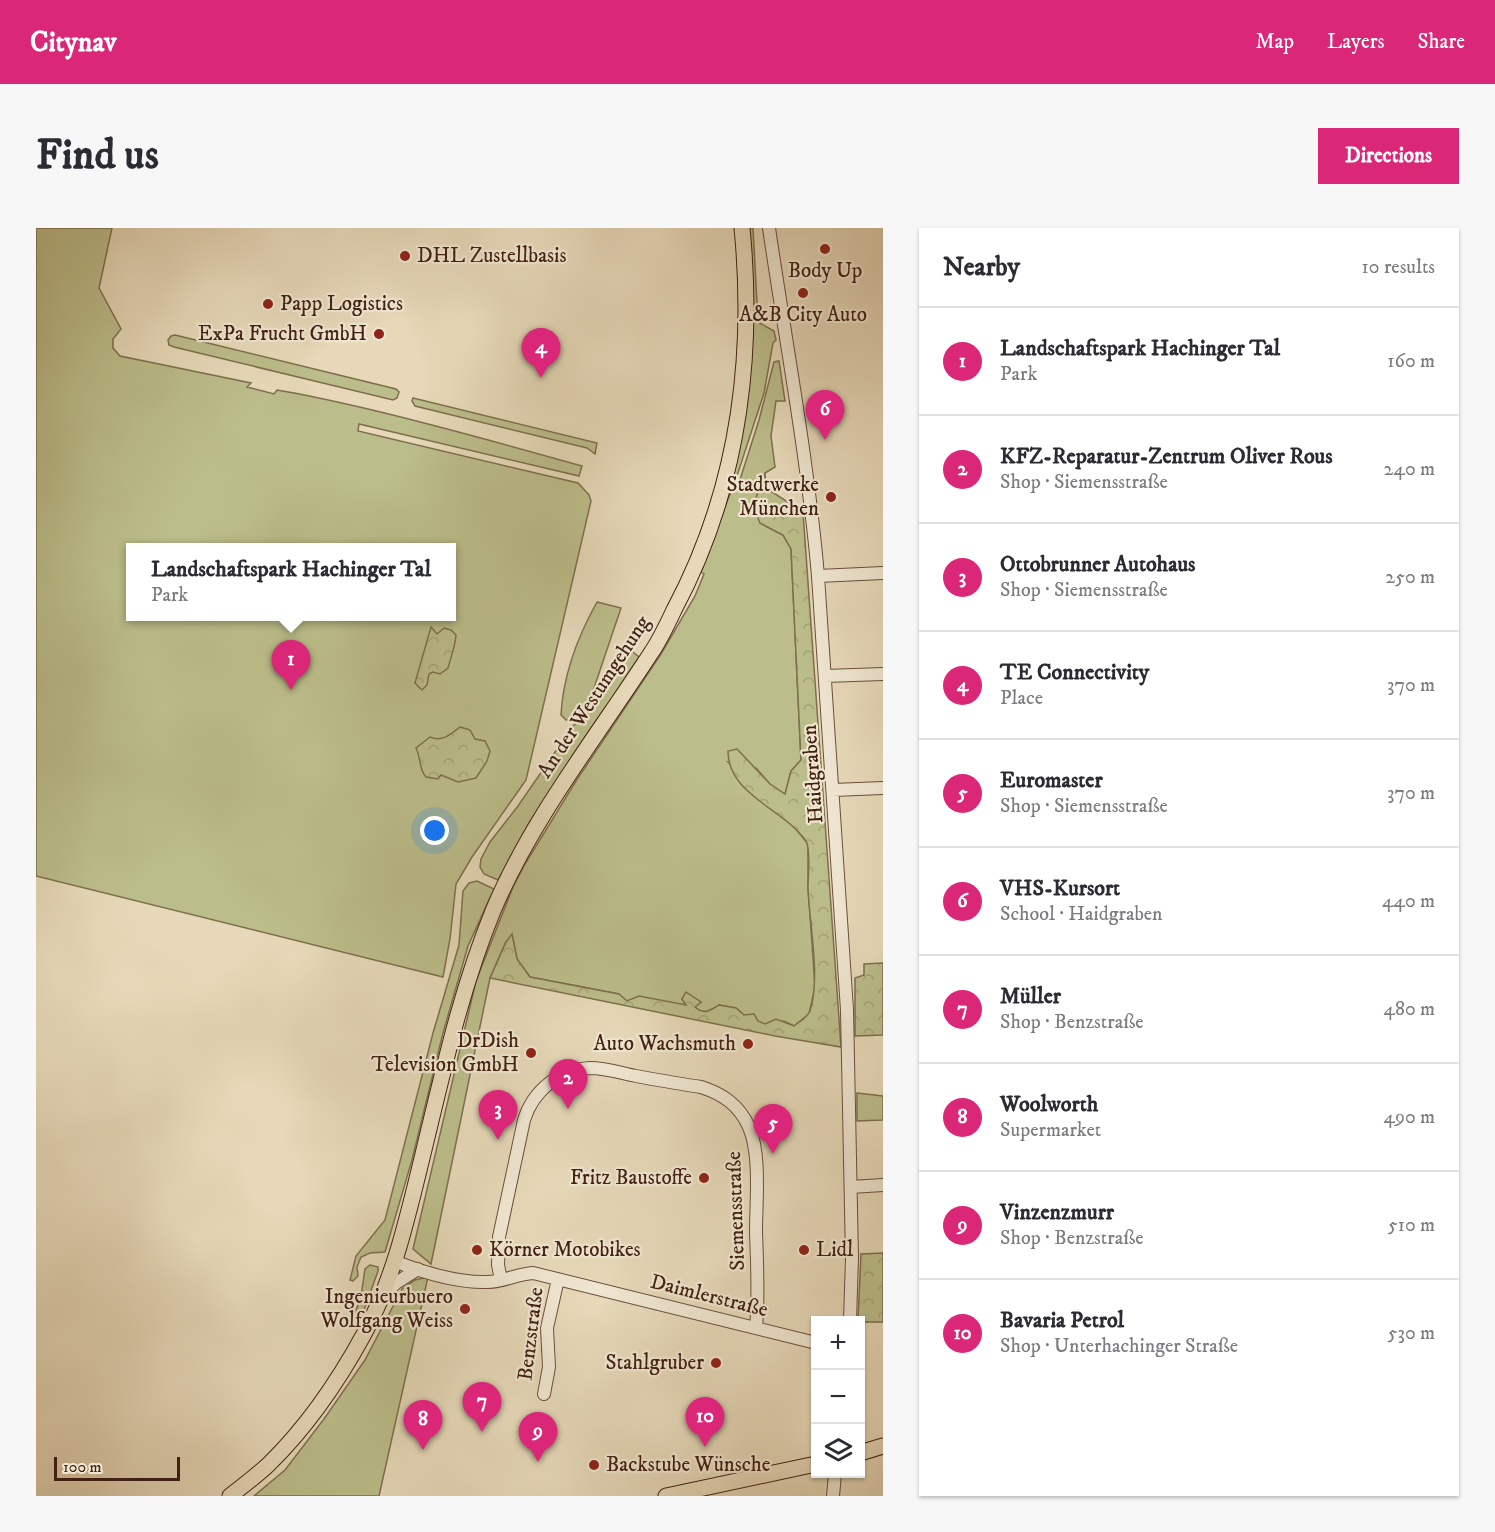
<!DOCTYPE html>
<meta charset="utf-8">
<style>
:root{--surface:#fff;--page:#f7f7f7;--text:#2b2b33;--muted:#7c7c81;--line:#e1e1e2;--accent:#db2777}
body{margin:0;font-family:"IM FELL DW Pica",serif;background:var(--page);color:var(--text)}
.controls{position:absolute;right:18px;bottom:18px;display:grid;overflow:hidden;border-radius:0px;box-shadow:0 2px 4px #0004}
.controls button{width:54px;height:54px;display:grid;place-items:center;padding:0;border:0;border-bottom:2px solid var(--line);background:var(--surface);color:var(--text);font:30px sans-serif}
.scale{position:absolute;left:18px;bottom:15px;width:126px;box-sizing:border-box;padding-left:6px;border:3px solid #432112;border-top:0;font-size:16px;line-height:21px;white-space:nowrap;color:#432112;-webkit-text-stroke:4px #efe6d1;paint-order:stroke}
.you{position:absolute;left:399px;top:603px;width:21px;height:21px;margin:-15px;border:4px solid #fff;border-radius:50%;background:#1a73e8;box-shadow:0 0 0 9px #1a73e833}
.badge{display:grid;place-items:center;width:39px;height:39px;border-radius:50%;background:var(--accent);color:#fff;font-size:20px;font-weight:700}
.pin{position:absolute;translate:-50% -50px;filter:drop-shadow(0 2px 3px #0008)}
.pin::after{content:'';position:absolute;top:32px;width:21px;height:18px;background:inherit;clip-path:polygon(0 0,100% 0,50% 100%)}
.popup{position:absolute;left:90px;top:315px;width:330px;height:78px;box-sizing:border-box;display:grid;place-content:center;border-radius:0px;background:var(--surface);filter:drop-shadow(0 2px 4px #0005);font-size:20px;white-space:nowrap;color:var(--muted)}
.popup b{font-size:22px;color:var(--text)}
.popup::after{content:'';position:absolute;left:50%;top:100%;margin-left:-12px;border:12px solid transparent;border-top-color:var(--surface)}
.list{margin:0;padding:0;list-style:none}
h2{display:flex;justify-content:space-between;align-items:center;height:78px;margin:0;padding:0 24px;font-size:26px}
h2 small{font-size:20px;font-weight:400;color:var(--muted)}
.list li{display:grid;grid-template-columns:39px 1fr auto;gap:18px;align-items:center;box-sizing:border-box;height:108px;padding:0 24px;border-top:2px solid var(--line)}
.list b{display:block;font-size:22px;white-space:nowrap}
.list p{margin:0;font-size:20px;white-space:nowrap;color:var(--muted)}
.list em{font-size:20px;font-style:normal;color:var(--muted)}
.icon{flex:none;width:33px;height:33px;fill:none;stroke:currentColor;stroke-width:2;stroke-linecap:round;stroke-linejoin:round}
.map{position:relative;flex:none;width:847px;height:1268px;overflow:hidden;border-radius:0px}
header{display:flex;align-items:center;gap:36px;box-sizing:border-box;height:84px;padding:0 30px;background:var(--accent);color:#fff}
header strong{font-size:28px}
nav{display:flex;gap:33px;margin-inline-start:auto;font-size:21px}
.intro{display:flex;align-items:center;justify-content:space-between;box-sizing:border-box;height:144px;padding:0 36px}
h1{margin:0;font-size:42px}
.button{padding:15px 27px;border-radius:0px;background:var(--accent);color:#fff;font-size:21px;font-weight:700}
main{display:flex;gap:36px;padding:0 36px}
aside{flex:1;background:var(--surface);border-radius:0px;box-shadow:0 2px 4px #0004}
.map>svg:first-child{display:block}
</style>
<header>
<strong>Citynav</strong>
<nav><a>Map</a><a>Layers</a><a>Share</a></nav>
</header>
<div class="intro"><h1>Find us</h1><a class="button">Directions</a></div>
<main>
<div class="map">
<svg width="847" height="1268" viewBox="0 0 847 1268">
<defs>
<pattern id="forest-crowns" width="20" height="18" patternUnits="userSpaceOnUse" patternTransform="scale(1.5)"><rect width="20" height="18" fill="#bbbd8a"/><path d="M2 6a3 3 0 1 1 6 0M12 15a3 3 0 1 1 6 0" fill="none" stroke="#a2a276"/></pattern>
</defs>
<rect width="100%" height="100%" fill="#e6d8b8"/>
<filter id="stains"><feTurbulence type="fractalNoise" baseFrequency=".00333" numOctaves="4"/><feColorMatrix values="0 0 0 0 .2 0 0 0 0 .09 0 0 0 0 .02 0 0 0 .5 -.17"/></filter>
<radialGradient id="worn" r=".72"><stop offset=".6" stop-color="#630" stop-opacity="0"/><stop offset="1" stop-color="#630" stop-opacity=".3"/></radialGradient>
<path fill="#bbbd8a" stroke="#7f6f4e" stroke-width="1.5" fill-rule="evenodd" d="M 0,0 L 76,0 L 63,60 L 85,101 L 77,111 L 77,120 L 84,128 L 215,155 L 211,159 L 238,166 L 241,162 C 272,167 302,174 332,181 C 404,198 475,218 546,238 L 543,248 L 323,196 L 322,203 L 542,255 L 553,267 L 555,273 L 490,552 L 436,629 L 420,656 L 414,711 L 407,749 L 0,648 ZM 94,320 L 416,320 L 416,388 L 94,388 Z
M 711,0 L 717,0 L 722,94 L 738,103 L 740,112 L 737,115 L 728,165 L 699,254 L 696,254 L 709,189 Z
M 139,107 L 360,161 L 363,164 L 361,170 L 357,172 L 138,119 L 133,117 L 132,112 L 135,108 Z
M 743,133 L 749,173 L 740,173 L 735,208 L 739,239 L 729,245 L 724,295 L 747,307 L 755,321 L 765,532 L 755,543 L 749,567 L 734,556 L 720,540 L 692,534 L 759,600 L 772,616 L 772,659 L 779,759 L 773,786 L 758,798 L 748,793 L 729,797 L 708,787 L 700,780 L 683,777 C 673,783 668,787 658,779 L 665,774 L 650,765 L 646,771 L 651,777 L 599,771 L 590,773 L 583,766 L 494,749 L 481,731 L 476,707 L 470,714 L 454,750 L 395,1036 L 377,1021 L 440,753 L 477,659 L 489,636 L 540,553 L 625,426 L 659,368 L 668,346 L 665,344 L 692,271 L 696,262 L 701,261 L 723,192 L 738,134 Z
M 377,170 L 561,215 L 559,226 L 551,220 L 379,178 L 376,173 Z
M 561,374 L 585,380 L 554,472 L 539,492 L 530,492 L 525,487 C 527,448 542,408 561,374 Z
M 593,421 L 603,429 L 493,595 L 462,652 L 448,646 L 444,639 L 445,631 L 454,614 L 482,578 L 537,498 L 550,487 Z
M 441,653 L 458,661 L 432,718 L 407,805 L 376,932 L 349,1024 L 334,1025 L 325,1029 L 321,1039 L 322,1048 L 317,1053 L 314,1052 L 320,1028 L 349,992 L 397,805 L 423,717 L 427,663 L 433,655 Z
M 821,865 L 847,868 L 847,892 L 821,893 Z
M 334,1037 L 342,1039 L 342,1043 L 324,1093 L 319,1091 L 319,1085 L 325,1068 L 329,1041 Z
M 392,1049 L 343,1268 L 218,1268 L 249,1242 L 288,1191 L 329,1132 L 366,1061 L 379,1052 Z"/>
<path fill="url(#forest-crowns)" stroke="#7f6f4e" stroke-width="1.5" d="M 729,245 L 730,260 L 767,284 L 805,819 L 739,808 L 454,750 L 470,714 L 476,706 L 481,731 L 494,749 L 583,766 L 591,773 L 603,768 L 650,777 L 646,771 L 650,764 L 665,774 L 659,779 C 668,787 674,783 683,777 L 700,780 L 708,787 L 718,786 L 722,793 L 729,796 L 740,791 L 758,798 C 763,794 772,789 774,783 C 785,749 773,695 772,659 C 772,648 775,621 770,613 C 748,581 692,567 692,523 L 701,521 L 734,556 L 749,566 L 755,543 L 765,532 L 755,321 L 747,307 L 724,295 L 717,278 Z
M 395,399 L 401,406 L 408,400 L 415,402 L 420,407 C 419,419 415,429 412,440 L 404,446 L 397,444 L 393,446 L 391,457 L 386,462 L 379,455 Z
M 424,499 L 434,502 L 439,511 L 449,513 L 454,523 L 451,533 L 440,550 L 422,554 L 405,547 L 402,551 L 390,549 C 383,542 385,530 380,520 L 394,509 C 406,514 414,507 424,499 Z
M 847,735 L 847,807 L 819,808 L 819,750 L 828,747 L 828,736 Z
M 847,1025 L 847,1094 L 825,1094 L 822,1092 L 825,1026 Z"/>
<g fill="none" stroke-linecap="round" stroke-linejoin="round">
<g stroke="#6c4f3c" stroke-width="14">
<path id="minor" d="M 733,0 C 750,116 772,232 782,348 L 811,782 L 816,1030 L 814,1092
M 782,348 L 847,345
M 789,448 L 847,446
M 797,562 L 847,560
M 815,959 L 847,957
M 358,1033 C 386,1044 420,1055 451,1054 C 467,1054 481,1046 497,1045 L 780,1115
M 465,1052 L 462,1037 L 463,1009 L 488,892 C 497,863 522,842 554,840 C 569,840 585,845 600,848 C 622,852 644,856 665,859 C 687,866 703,877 713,899 C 725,927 720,973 720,1004 C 721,1035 723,1068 720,1100
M 346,1069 L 360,1055 L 382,1041
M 508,1166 L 513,1139 L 511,1100 L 522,1051
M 797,1268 L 799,1246"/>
</g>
<g stroke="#432112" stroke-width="17">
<path id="major" d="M 824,1225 L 847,1218
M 194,1268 C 207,1258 220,1248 232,1237 C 270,1200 303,1152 328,1106 C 358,1051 372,987 387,926 C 407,844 425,761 457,683 C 496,590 560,510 615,425 C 624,412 631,397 638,382 C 702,262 719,134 706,0
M 630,1268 L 780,1236"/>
</g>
<use href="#minor" stroke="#efe6d1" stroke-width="12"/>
<use href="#major" stroke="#e6d8b8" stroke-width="15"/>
</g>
<g fill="#8f2418" stroke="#efe6d1" stroke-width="2">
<circle cx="789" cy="21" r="6"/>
<circle cx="369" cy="28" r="6"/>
<circle cx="767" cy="65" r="6"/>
<circle cx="232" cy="76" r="6"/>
<circle cx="343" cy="106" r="6"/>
<circle cx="795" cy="269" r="6"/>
<circle cx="712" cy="816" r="6"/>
<circle cx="495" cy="825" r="6"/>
<circle cx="668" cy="950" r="6"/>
<circle cx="441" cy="1022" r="6"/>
<circle cx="768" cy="1022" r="6"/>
<circle cx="429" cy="1081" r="6"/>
<circle cx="680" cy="1135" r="6"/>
<circle cx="558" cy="1237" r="6"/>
</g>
<g text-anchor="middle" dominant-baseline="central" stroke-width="4.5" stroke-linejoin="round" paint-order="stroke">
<g font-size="21" fill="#432112" stroke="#efe6d1" text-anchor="end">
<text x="381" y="28" text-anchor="start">DHL Zustellbasis</text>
<text x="789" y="43" text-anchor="middle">Body Up</text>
<text x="244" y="76" text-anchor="start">Papp Logistics</text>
<text x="767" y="87" text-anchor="middle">A&amp;B City Auto</text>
<text x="331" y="106">ExPa Frucht GmbH</text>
<text x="783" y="257">Stadtwerke<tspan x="783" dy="24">München</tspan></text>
<text x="483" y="813">DrDish<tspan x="483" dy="24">Television GmbH</tspan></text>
<text x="700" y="816">Auto Wachsmuth</text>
<text x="656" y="950">Fritz Baustoffe</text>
<text x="453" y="1022" text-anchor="start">Körner Motobikes</text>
<text x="780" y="1022" text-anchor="start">Lidl</text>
<text x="417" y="1069">Ingenieurbuero<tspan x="417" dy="24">Wolfgang Weiss</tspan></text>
<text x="668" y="1135">Stahlgruber</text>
<text x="570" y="1237" text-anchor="start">Backstube Wünsche</text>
</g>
<g font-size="21" fill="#432112" stroke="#efe6d1">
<text transform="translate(558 469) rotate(-57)">An der Westumgehung</text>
<text transform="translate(777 546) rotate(-94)">Haidgraben</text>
<text transform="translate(700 983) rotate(-92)">Siemensstraße</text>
<text transform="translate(673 1068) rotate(14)">Daimlerstraße</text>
<text transform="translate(495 1106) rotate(-83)">Benzstraße</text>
</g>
</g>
<rect width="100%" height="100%" filter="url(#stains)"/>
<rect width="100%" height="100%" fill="url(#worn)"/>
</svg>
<div class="controls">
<button>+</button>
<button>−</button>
<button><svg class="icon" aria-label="layers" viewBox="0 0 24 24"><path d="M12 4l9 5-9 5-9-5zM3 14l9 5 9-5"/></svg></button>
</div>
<div class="scale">100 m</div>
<div class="you"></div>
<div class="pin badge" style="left:255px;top:462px">1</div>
<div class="popup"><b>Landschaftspark Hachinger Tal</b>Park</div>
<div class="pin badge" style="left:532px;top:881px">2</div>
<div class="pin badge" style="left:462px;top:912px">3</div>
<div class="pin badge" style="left:505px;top:150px">4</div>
<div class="pin badge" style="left:737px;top:926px">5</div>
<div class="pin badge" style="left:789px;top:212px">6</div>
<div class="pin badge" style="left:446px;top:1204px">7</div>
<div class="pin badge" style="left:387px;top:1222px">8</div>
<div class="pin badge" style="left:502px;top:1234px">9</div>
<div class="pin badge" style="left:669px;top:1219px">10</div>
</div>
<aside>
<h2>Nearby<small>10 results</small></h2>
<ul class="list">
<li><span class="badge">1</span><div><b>Landschaftspark Hachinger Tal</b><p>Park</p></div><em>160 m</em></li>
<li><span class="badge">2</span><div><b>KFZ-Reparatur-Zentrum Oliver Rous</b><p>Shop · Siemensstraße</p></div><em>240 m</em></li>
<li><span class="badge">3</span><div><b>Ottobrunner Autohaus</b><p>Shop · Siemensstraße</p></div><em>250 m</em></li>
<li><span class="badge">4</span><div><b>TE Connectivity</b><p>Place</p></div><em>370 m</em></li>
<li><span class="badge">5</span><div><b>Euromaster</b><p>Shop · Siemensstraße</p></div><em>370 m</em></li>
<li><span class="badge">6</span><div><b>VHS-Kursort</b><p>School · Haidgraben</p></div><em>440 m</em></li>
<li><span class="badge">7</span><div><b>Müller</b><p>Shop · Benzstraße</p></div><em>480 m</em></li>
<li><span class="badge">8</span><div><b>Woolworth</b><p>Supermarket</p></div><em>490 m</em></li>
<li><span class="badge">9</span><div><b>Vinzenzmurr</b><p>Shop · Benzstraße</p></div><em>510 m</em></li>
<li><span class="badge">10</span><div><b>Bavaria Petrol</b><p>Shop · Unterhachinger Straße</p></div><em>530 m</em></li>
</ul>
</aside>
</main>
